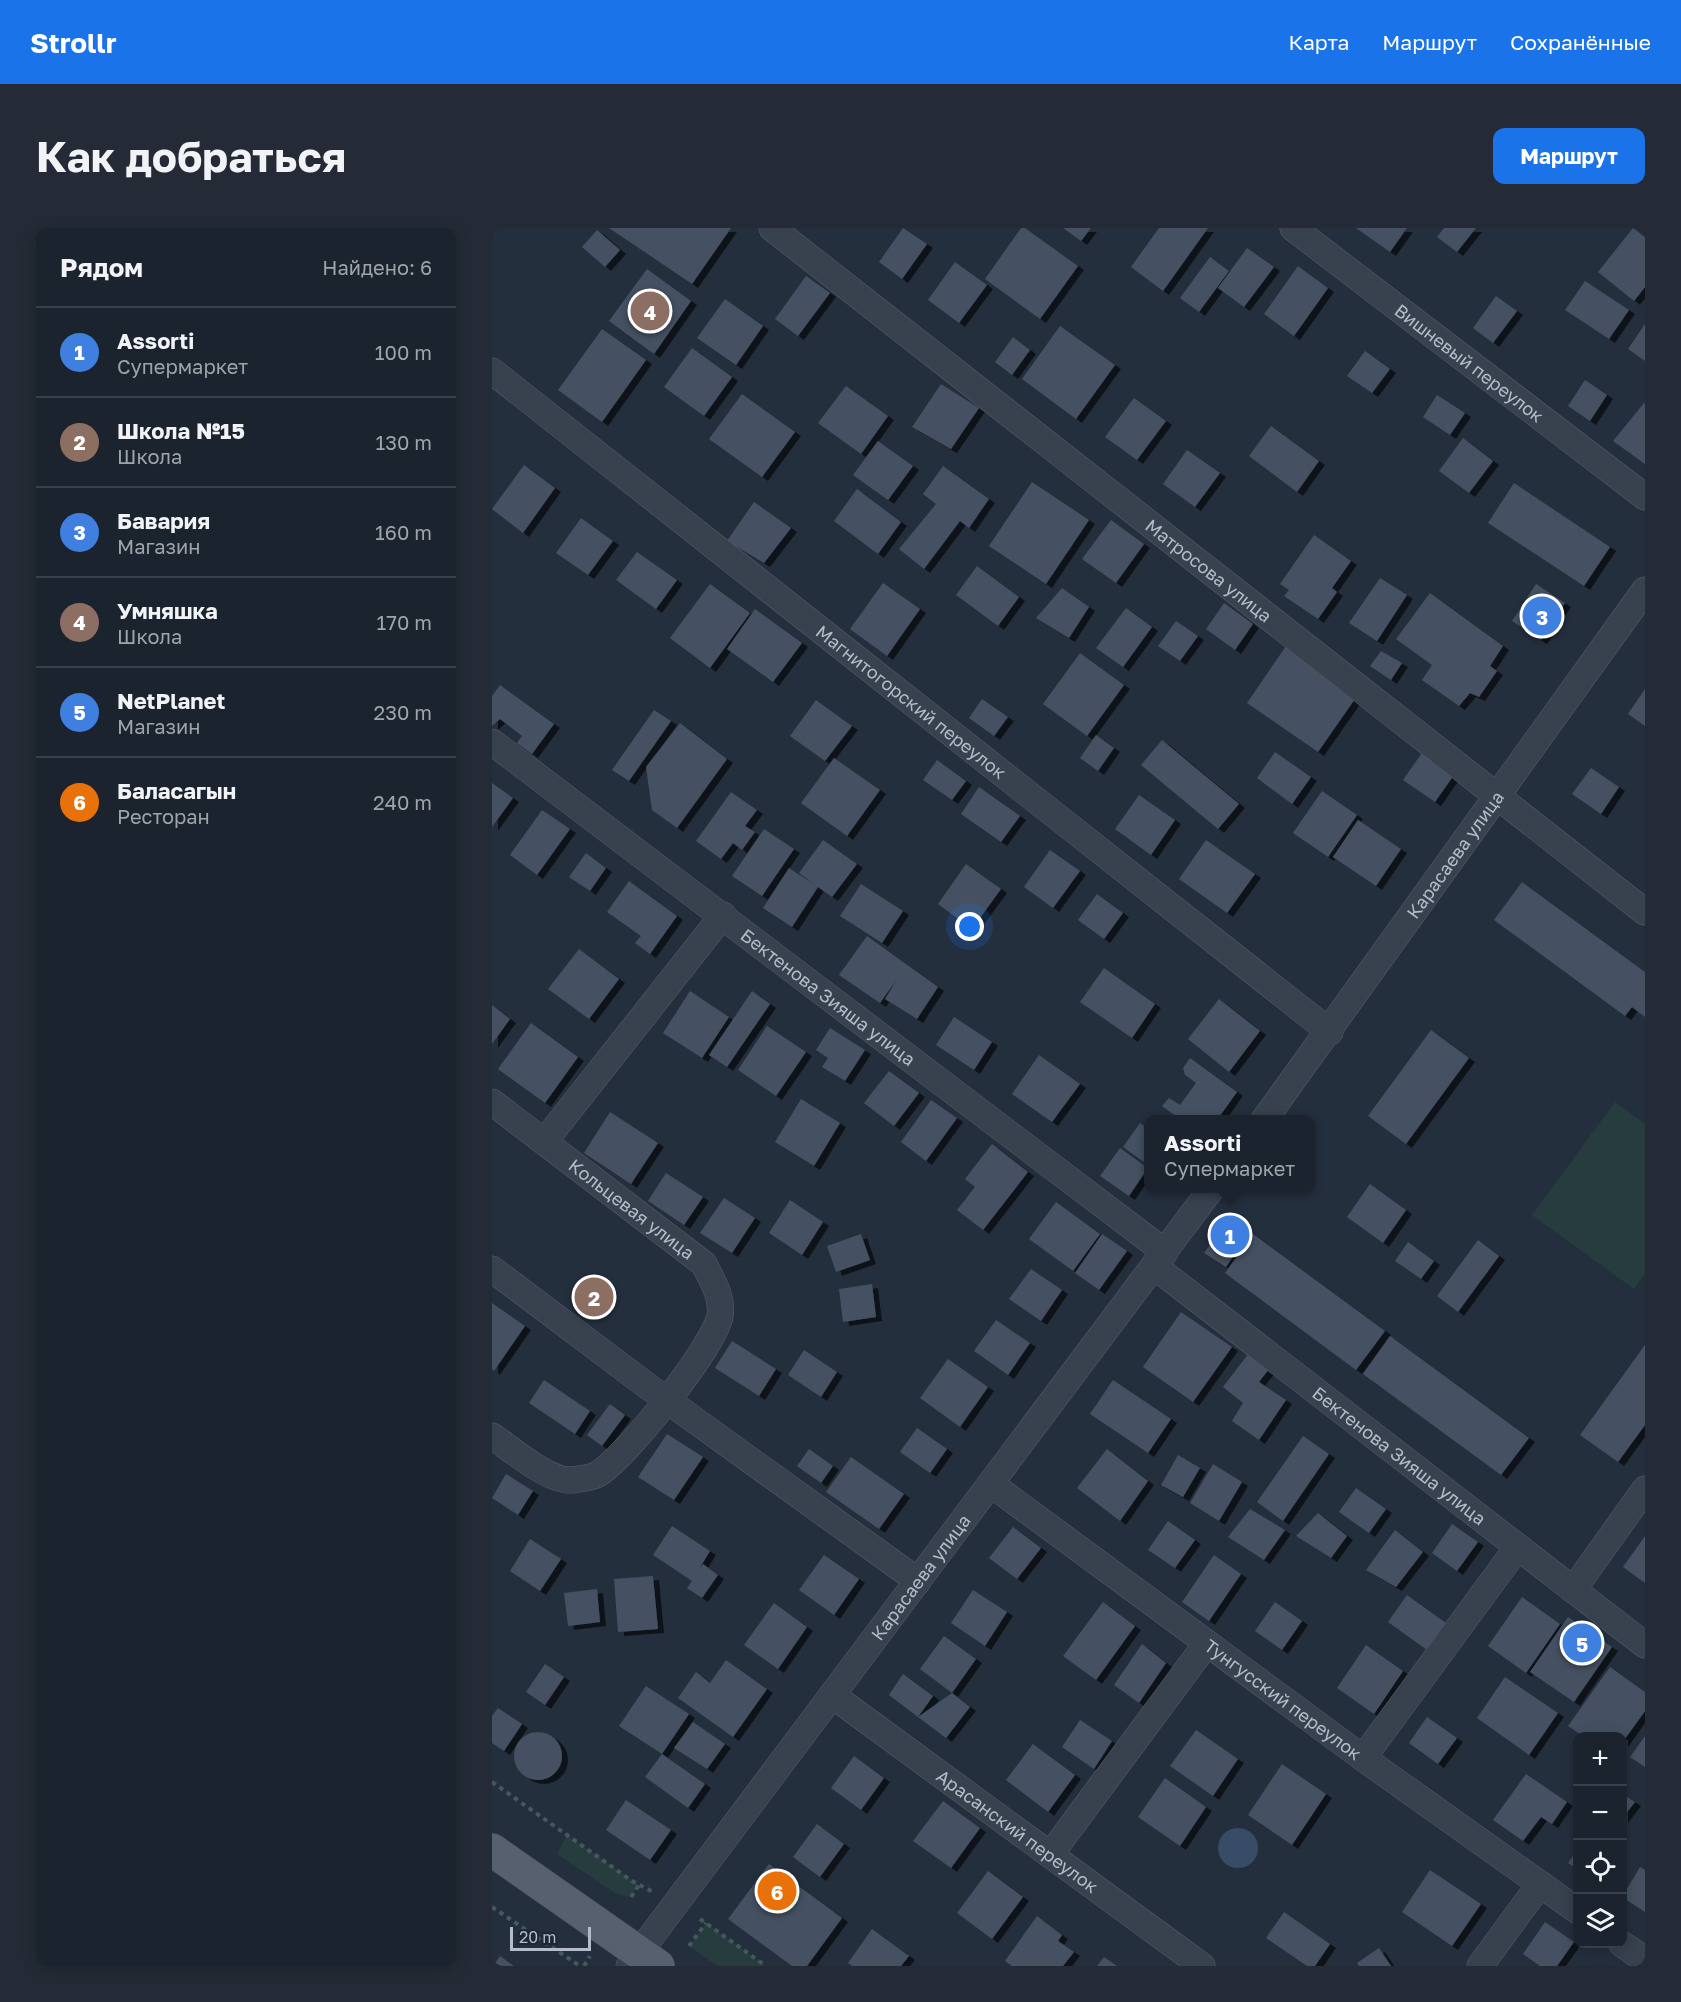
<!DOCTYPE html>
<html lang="ru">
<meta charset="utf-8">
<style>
:root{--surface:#1b232e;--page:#242b36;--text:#f1f3f6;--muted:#a0a4aa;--line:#39404a;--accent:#1a73e8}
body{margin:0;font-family:"Golos Text",sans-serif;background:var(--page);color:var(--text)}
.controls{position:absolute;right:18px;bottom:18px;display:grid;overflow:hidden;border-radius:12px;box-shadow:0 3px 15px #0003}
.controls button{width:54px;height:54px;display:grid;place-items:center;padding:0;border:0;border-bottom:2px solid var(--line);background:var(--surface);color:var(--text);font:30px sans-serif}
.scale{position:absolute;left:18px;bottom:15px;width:81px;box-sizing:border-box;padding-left:6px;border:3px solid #b4bcc9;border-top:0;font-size:16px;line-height:21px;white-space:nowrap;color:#b4bcc9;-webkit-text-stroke:4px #1d2633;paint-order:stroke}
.you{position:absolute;left:478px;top:699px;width:21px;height:21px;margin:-15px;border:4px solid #fff;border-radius:50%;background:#1a73e8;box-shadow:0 0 0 9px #1a73e833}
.badge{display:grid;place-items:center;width:39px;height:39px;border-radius:50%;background:var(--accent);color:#fff;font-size:20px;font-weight:700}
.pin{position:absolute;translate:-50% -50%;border:3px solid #fff;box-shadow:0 2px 6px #0006}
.popup{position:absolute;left:652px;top:887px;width:171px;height:78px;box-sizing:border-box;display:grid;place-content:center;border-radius:12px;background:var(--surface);filter:drop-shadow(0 2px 4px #0005);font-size:20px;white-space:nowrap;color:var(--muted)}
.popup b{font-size:22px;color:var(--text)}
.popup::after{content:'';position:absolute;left:50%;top:100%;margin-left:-12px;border:12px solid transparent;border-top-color:var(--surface)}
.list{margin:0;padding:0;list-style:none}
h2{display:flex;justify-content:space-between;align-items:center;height:78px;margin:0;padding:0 24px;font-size:26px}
h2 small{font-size:20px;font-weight:400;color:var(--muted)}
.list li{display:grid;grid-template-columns:39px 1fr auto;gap:18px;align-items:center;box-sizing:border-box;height:90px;padding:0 24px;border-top:2px solid var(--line)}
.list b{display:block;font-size:22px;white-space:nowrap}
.list p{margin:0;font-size:20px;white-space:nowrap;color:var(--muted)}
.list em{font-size:20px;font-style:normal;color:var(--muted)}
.icon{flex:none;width:33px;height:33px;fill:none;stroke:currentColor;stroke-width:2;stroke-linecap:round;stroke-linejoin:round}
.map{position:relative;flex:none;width:1153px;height:1738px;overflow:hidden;border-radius:12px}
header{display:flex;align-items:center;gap:36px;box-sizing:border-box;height:84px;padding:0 30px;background:var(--accent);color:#fff}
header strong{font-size:28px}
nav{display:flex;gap:33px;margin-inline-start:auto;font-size:21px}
.intro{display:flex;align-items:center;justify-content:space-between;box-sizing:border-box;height:144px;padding:0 36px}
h1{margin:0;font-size:42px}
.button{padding:15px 27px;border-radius:12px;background:var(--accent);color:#fff;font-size:21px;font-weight:700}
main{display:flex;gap:36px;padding:0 36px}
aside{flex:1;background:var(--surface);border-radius:12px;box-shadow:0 3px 15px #0003}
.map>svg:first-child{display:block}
</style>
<header>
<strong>Strollr</strong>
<nav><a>Карта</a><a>Маршрут</a><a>Сохранённые</a></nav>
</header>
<div class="intro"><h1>Как добраться</h1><a class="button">Маршрут</a></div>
<main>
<aside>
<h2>Рядом<small>Найдено: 6</small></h2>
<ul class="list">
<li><span class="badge" style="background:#3f7fe0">1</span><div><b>Assorti</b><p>Супермаркет</p></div><em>100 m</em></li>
<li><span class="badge" style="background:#8d6e63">2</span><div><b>Школа №15</b><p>Школа</p></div><em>130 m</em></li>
<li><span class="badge" style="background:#3f7fe0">3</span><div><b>Бавария</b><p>Магазин</p></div><em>160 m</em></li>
<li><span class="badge" style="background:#8d6e63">4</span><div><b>Умняшка</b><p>Школа</p></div><em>170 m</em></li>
<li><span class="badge" style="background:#3f7fe0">5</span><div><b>NetPlanet</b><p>Магазин</p></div><em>230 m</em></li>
<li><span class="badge" style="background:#e8710a">6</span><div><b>Баласагын</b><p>Ресторан</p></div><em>240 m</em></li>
</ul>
</aside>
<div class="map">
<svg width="1153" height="1738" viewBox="0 0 1153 1738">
<defs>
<filter id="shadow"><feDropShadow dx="6" dy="4" stdDeviation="0" flood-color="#0009"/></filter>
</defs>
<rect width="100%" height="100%" fill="#242f3e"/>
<path fill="#263c3f" d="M 1123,874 L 1153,896 L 1153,1046 L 1142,1061 L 1040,987 Z
M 75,1607 L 147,1657 L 139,1669 L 124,1666 L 65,1626 Z
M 214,1695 L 274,1738 L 226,1738 L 197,1718 Z"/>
<path fill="#394c67" d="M726 1620a20 20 0 1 1 40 0a20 20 0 1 1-40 0Z"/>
<path fill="#455162" filter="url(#shadow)" d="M 117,0 L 239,0 L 200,56 Z
M 411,0 L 435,16 L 410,51 L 387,34 Z
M 529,0 L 533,0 L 586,38 L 548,91 L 493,51 Z
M 571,0 L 599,0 L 589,13 Z
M 667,0 L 716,0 L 671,63 L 639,39 Z
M 864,0 L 915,0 L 898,24 Z
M 952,0 L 984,0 L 965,24 L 945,9 Z
M 1141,0 L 1153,9 L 1153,59 L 1142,73 L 1106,44 Z
M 105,2 L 128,22 L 113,39 L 90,19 Z
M 755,20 L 782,39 L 752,79 L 726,60 Z
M 718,29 L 737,43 L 707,84 L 688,70 Z
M 463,34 L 495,57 L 467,95 L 436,72 Z
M 806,38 L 836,60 L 802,108 L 772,86 Z
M 155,41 L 199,73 L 162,126 L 117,93 Z
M 314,48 L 338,65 L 306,108 L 283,91 Z
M 1093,53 L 1137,82 L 1117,111 L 1073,82 Z
M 1004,68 L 1025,83 L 1001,115 L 981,100 Z
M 233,71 L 271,98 L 244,137 L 205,110 Z
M 1153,96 L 1153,133 L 1136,121 Z
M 568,98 L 623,137 L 584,191 L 530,151 Z
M 110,101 L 154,132 L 110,194 L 66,162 Z
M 521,109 L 538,122 L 520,147 L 503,134 Z
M 200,120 L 240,149 L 212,188 L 172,159 Z
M 873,123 L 898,141 L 880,165 L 855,148 Z
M 1093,152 L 1115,167 L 1098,193 L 1076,178 Z
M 449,156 L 487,180 L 459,221 L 420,199 Z
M 354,158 L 396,188 L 369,226 L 326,195 Z
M 250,166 L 303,204 L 270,249 L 217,211 Z
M 945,167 L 973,185 L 958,207 L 931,189 Z
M 642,170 L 674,193 L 645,232 L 613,209 Z
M 1152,175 L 1153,176 L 1153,236 L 1121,213 Z
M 779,198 L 827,233 L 805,264 L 757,228 Z
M 971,210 L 1001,233 L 977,265 L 947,243 Z
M 386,213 L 421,238 L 396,272 L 361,247 Z
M 695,222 L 728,245 L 703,279 L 671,256 Z
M 32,237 L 63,260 L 31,305 L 0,281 Z
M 451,238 L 497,271 L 477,300 L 468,293 L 432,341 L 407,321 L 444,276 L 431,266 Z
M 540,254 L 597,292 L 554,356 L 497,318 Z
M 1022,255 L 1118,319 L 1092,358 L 996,295 Z
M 365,261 L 409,294 L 386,326 L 342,293 Z
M 262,274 L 299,300 L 272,335 L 235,313 Z
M 89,290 L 121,313 L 96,347 L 64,325 Z
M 619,292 L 652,316 L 624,355 L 590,331 Z
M 822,307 L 859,333 L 840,360 L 845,364 L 826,391 L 792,368 L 797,362 L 788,356 Z
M 145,324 L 185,352 L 164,381 L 124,352 Z
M 485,338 L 527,369 L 506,398 L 464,367 Z
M 888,350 L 915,367 L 885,413 L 857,395 Z
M 391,355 L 428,381 L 395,428 L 358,401 Z
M 218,356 L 258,385 L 218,440 L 178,410 Z
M 1044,356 L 1073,375 L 1049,412 L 1020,393 Z
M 570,360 L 597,379 L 577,410 L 544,390 Z
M 938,365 L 1011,418 L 998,438 L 1005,443 L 987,469 L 978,465 L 967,478 L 930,452 L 940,437 L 904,411 Z
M 732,375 L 761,396 L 743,422 L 714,401 Z
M 634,380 L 660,399 L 631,439 L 604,420 Z
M 263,381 L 310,415 L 281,454 L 235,421 Z
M 684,393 L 706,408 L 688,433 L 666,418 Z
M 794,418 L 865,468 L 826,524 L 755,475 Z
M 889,423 L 910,435 L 899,452 L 878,438 Z
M 588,425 L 632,457 L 595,508 L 551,476 Z
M 8,457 L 62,496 L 40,526 L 25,515 L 30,508 L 8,491 L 0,498 L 0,468 Z
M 1153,461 L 1153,498 L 1136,486 Z
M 490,471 L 516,489 L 502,508 L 477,490 Z
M 324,472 L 360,498 L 333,533 L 298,508 Z
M 162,482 L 179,493 L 137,553 L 120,542 Z
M 188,495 L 235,531 L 185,600 L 160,582 L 154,539 Z
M 604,507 L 622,520 L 606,543 L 588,530 Z
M 670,512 L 747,576 L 726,601 L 649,537 Z
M 932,522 L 964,544 L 943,574 L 911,552 Z
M 783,524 L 819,549 L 800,576 L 765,550 Z
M 342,530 L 388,562 L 355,608 L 309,575 Z
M 445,532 L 474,553 L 460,572 L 431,552 Z
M 1099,540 L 1127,559 L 1109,586 L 1080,566 Z
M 0,555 L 21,570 L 0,599 Z
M 487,559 L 528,588 L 509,614 L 469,586 Z
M 830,563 L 865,587 L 836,629 L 801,605 Z
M 239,564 L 265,582 L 253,598 L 263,604 L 250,622 L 241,615 L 229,631 L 204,613 Z
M 647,567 L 683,592 L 659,627 L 623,601 Z
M 50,582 L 78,601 L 45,647 L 18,627 Z
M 866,592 L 909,621 L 884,658 L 841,629 Z
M 272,601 L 302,621 L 270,668 L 240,648 Z
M 331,612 L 365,636 L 340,669 L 326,659 L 300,699 L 271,680 L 297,640 L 323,657 L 307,645 Z
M 714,612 L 763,646 L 735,685 L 687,651 Z
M 558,622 L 588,643 L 561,680 L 532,659 Z
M 94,625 L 114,640 L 98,663 L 77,649 Z
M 474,636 L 509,661 L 480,701 L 446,676 Z
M 137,653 L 185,688 L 158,726 L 143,715 L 149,708 L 115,684 Z
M 1030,654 L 1153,744 L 1153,789 L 1140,779 L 1133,788 L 1002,692 Z
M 369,656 L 411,683 L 390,715 L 348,688 Z
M 605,666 L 631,685 L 612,711 L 586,692 Z
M 375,708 L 446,759 L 425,791 L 393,771 L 405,751 L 388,775 L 347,747 Z
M 87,721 L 127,751 L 97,791 L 56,761 Z
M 612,740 L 663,776 L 640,810 L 588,774 Z
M 198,763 L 237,789 L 210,830 L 171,805 Z
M 260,763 L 278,776 L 235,839 L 217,827 Z
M 727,771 L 768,803 L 737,844 L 696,811 Z
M 0,777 L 18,791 L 0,816 Z
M 462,789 L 500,814 L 482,842 L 444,817 Z
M 39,795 L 86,829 L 53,875 L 6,841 Z
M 275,798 L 314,824 L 284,868 L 246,842 Z
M 338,800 L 373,822 L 353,853 L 330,839 L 336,830 L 324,822 Z
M 939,802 L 977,830 L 914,916 L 876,888 Z
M 547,827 L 588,856 L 560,894 L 520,866 Z
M 698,830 L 745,864 L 725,892 L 689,892 L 670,878 L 677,870 L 688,877 L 704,855 L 693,847 L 691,840 Z
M 397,843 L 427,865 L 402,898 L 372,875 Z
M 309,871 L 348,895 L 322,938 L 283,914 Z
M 439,872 L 465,890 L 434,933 L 409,914 Z
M 118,884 L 166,915 L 139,956 L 92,925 Z
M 648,895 L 657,902 L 657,926 L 652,934 L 631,919 Z
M 500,916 L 536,944 L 491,1002 L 465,982 L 483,959 L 473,951 Z
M 628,920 L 656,940 L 637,968 L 608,948 Z
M 174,945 L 211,969 L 192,997 L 156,973 Z
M 878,956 L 914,982 L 891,1015 L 855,989 Z
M 232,970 L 263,990 L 240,1025 L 208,1005 Z
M 298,972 L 331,994 L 310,1027 L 277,1005 Z
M 564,974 L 608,1006 L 581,1043 L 537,1011 Z
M 735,992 L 756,1006 L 734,1039 L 712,1025 Z
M 369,1006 L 378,1032 L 344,1044 L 335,1018 Z
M 610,1006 L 635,1023 L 607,1062 L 583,1045 Z
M 761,1006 L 893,1103 L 864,1142 L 733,1045 Z
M 986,1012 L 1007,1028 L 966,1084 L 945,1068 Z
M 916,1014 L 942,1033 L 929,1051 L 903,1033 Z
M 539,1041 L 570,1062 L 549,1093 L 517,1071 Z
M 380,1056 L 384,1089 L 351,1094 L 347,1061 Z
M 0,1075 L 33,1098 L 2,1143 L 0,1141 Z
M 689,1084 L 740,1119 L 701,1174 L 651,1139 Z
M 504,1092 L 538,1115 L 516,1147 L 482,1123 Z
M 898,1108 L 1037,1210 L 1009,1247 L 871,1146 Z
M 240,1113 L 284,1141 L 267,1168 L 223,1140 Z
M 1153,1117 L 1153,1197 L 1126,1234 L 1088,1207 Z
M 312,1122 L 345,1144 L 329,1169 L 296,1147 Z
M 757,1125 L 777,1141 L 767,1154 L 794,1172 L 767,1212 L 740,1193 L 751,1175 L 731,1159 Z
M 456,1131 L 496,1159 L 468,1199 L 428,1170 Z
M 52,1152 L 98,1183 L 83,1206 L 37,1175 Z
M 621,1152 L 679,1191 L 656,1225 L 598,1186 Z
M 118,1176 L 133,1187 L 110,1218 L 95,1207 Z
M 425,1200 L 455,1221 L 438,1245 L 408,1224 Z
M 175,1206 L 211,1229 L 182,1272 L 146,1249 Z
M 811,1208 L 837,1226 L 791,1293 L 765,1274 Z
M 317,1221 L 341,1238 L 329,1255 L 305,1238 Z
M 615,1221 L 656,1253 L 628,1293 L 585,1260 Z
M 686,1227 L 708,1240 L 691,1269 L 669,1257 Z
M 359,1229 L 412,1266 L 387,1301 L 334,1264 Z
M 721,1236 L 750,1254 L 727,1293 L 698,1275 Z
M 14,1246 L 41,1263 L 26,1287 L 0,1270 Z
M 864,1260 L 894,1281 L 877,1305 L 847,1284 Z
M 758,1281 L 793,1302 L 772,1332 L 736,1309 Z
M 826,1285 L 855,1308 L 839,1330 L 804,1308 Z
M 676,1293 L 703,1312 L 683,1340 L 656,1322 Z
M 960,1296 L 986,1314 L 965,1343 L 940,1325 Z
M 180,1298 L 218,1323 L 207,1341 L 211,1336 L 226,1347 L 210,1370 L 195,1360 L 200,1353 L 161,1327 Z
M 521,1299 L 549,1320 L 525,1351 L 497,1330 Z
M 903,1302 L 931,1324 L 904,1359 L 874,1342 Z
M 1153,1308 L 1153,1355 L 1131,1339 Z
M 38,1311 L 69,1331 L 48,1363 L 18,1343 Z
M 332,1327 L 367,1351 L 342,1387 L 307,1362 Z
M 722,1327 L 749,1346 L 717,1393 L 690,1374 Z
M 161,1348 L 166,1401 L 126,1404 L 122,1351 Z
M 105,1361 L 108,1394 L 76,1398 L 72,1365 Z
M 481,1362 L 515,1384 L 493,1418 L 459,1395 Z
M 915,1367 L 954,1395 L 935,1422 L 896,1394 Z
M 1030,1369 L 1068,1396 L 1034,1445 L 996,1418 Z
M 611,1374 L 643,1398 L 604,1452 L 571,1428 Z
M 783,1374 L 810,1393 L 790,1422 L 763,1403 Z
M 282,1375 L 315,1399 L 286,1441 L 252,1417 Z
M 1076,1389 L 1120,1419 L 1082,1474 L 1038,1444 Z
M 452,1408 L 484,1431 L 460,1465 L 428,1441 Z
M 650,1416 L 674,1435 L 647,1475 L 622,1457 Z
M 874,1417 L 911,1443 L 882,1486 L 845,1460 Z
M 234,1432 L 275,1461 L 241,1509 L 186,1470 L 204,1444 L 218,1455 Z
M 53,1436 L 72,1449 L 53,1477 L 34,1464 Z
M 1118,1439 L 1153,1464 L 1153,1483 L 1130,1515 L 1130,1508 L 1091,1508 L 1076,1498 Z
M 411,1446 L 441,1468 L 426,1489 L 397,1467 Z
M 1013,1449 L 1066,1485 L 1037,1527 L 985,1490 Z
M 154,1458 L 197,1486 L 170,1526 L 127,1498 Z
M 460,1465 L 478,1479 L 454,1510 L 426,1489 Z
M 6,1480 L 30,1496 L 12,1523 L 0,1515 L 0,1488 Z
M 935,1489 L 965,1510 L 946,1536 L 917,1515 Z
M 588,1492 L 620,1513 L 602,1541 L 570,1519 Z
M 201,1494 L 233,1516 L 215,1541 L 182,1520 Z
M 704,1502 L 746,1531 L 721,1568 L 678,1538 Z
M22 1528a24 24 0 1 1 48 0a24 24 0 1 1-48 0Z
M 1153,1508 L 1153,1539 L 1138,1529 Z
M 541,1516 L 583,1547 L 556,1584 L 514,1552 Z
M 170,1526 L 213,1556 L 196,1580 L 153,1549 Z
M 362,1528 L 392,1550 L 369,1582 L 339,1560 Z
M 790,1536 L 834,1566 L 800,1617 L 756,1587 Z
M 1034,1546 L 1075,1574 L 1060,1596 L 1049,1589 L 1031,1613 L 1001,1592 Z
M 673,1550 L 714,1579 L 688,1618 L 646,1589 Z
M 1130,1566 L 1143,1574 L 1130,1591 Z
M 134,1572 L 179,1602 L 158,1632 L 114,1602 Z
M 451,1573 L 488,1600 L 459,1640 L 421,1613 Z
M 325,1596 L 352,1616 L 328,1649 L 301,1629 Z
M 1086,1621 L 1086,1642 L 1076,1635 Z
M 277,1636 L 350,1690 L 315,1738 L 300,1738 L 236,1691 Z
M 1148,1639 L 1153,1642 L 1153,1684 L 1130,1669 Z
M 938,1642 L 989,1676 L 960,1718 L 910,1684 Z
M 496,1643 L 531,1669 L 500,1711 L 465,1685 Z
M 792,1684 L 838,1716 L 823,1738 L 815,1738 L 774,1710 Z
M 545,1688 L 570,1707 L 566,1713 L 582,1724 L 571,1738 L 520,1738 L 513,1733 Z
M 1053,1694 L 1082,1714 L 1065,1738 L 1048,1738 L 1031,1726 Z
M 380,1701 L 417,1728 L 409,1738 L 360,1738 L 356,1735 Z
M 887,1720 L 899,1738 L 867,1738 L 865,1735 Z
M 8,1728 L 22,1738 L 1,1738 Z
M 612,1729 L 625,1738 L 605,1738 Z"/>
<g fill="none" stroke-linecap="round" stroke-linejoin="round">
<g stroke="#565f6c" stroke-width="27">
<g id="minor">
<path id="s1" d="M 280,0 L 1153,684"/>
<path id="s2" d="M 801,0 L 1153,269"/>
<path id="s3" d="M 0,143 L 838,804"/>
<path id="s4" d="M 0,514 L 673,1024"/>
<path id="s5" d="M 0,874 L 212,1036 C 220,1053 231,1068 228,1088 C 221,1120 135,1228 106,1246 C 100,1250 87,1251 79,1252 C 56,1253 19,1221 0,1208"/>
<path id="s6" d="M 772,892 L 1153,362"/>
<path d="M 52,914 L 231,687"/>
<path id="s7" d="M 662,1038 L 1153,1417"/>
<path d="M 0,1041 L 154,1157 L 426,1353"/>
<path id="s8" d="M 499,1256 L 871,1530 L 1086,1683"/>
<path d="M 1081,1362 L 1153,1261"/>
<path id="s9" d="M 340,1467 L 710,1738"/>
<path d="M 871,1530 L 1025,1320"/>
<path d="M 558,1627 L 715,1415"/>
<path d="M 1130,1716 L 1153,1732"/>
<path id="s10" d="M 137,1738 L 720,960"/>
<path d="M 988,1738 L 1048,1656"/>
</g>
</g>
<g stroke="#414a57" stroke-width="34">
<path id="major" d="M 0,1622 L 166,1738"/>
</g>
<path stroke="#44595c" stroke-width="4" stroke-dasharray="4.5 4.5" stroke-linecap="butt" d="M 0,1554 L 140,1653 L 161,1664
M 139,1669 L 147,1657
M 0,1679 L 88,1738
M 208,1691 L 274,1738
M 197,1718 L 214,1695
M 92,1738 L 98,1728"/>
<use href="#minor" stroke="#38414e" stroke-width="26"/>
<use href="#major" stroke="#56606e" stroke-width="33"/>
</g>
<g text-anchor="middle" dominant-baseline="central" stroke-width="4.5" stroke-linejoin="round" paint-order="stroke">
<g font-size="18" fill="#b4bcc9" stroke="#1d2633">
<text stroke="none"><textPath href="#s2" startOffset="222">Вишневый переулок</textPath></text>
<text stroke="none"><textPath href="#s1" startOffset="555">Матросова улица</textPath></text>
<text stroke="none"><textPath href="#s3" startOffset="534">Магнитогорский переулок</textPath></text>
<text stroke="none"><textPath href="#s6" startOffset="327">Карасаева улица</textPath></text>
<text stroke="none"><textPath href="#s4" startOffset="422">Бектенова Зияша улица</textPath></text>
<text stroke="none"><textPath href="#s5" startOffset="176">Кольцевая улица</textPath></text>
<text stroke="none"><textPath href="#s7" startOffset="310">Бектенова Зияша улица</textPath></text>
<text stroke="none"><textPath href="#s10" startOffset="486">Карасаева улица</textPath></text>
<text stroke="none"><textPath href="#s8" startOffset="363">Тунгусский переулок</textPath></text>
<text stroke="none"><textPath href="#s9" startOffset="230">Арасанский переулок</textPath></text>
</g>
</g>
</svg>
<div class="controls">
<button>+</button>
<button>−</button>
<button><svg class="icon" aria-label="locate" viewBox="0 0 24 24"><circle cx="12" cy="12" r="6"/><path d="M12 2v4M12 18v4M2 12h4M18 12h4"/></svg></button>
<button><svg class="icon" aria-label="layers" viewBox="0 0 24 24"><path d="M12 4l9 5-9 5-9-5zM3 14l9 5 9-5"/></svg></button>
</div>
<div class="scale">20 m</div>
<div class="you"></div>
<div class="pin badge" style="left:738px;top:1007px;background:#3f7fe0">1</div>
<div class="popup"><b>Assorti</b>Супермаркет</div>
<div class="pin badge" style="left:102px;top:1069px;background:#8d6e63">2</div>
<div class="pin badge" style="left:1050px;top:388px;background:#3f7fe0">3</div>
<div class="pin badge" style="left:158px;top:83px;background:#8d6e63">4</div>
<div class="pin badge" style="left:1090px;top:1415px;background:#3f7fe0">5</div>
<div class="pin badge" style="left:285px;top:1663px;background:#e8710a">6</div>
</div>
</main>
